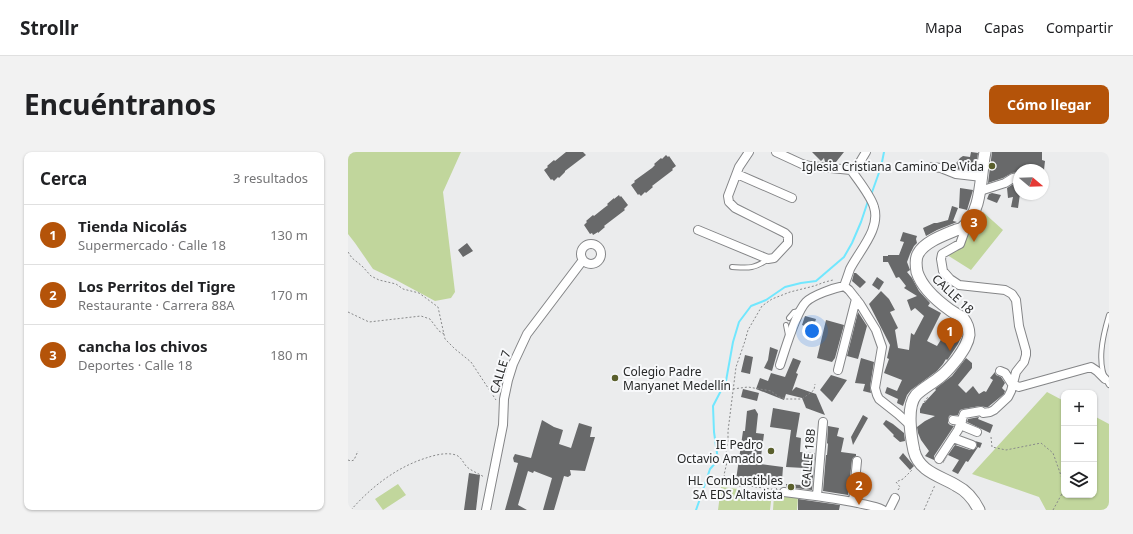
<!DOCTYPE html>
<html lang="es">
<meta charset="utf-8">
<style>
:root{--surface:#fff;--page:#f2f2f2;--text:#202124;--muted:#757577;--line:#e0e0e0;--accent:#b45309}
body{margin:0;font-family:"Noto Sans",sans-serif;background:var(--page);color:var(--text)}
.controls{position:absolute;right:12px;bottom:12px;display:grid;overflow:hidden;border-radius:8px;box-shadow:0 1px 3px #0004}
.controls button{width:36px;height:36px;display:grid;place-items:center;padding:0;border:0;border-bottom:1px solid var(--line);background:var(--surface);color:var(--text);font:20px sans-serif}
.compass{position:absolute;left:665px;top:12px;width:36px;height:36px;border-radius:50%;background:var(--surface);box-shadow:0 1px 3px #0004;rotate:109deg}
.you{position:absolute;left:464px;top:179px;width:14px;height:14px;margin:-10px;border:3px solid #fff;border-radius:50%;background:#1a73e8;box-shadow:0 0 0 6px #1a73e833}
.badge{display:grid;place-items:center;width:26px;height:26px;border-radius:50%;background:var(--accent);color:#fff;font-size:13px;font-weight:700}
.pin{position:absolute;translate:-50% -33px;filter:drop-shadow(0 1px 2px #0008)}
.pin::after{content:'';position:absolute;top:21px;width:14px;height:12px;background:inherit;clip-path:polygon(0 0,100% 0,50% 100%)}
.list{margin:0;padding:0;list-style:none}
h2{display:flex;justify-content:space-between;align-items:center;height:52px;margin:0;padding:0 16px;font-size:17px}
h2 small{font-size:13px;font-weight:400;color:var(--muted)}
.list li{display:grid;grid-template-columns:26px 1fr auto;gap:12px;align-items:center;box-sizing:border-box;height:60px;padding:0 16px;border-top:1px solid var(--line)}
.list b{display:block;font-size:15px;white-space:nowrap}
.list p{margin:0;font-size:13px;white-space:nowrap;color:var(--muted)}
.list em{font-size:13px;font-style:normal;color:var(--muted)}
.icon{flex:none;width:22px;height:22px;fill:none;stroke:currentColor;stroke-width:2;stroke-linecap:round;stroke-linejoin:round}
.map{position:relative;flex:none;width:761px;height:358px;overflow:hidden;border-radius:8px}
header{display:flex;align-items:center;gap:24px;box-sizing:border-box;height:56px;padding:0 20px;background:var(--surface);border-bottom:1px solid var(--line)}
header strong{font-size:19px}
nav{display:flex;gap:22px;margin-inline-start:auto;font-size:14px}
.intro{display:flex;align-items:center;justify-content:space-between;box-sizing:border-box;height:96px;padding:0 24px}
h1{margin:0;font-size:28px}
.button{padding:10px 18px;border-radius:8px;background:var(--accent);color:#fff;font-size:14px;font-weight:700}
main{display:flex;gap:24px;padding:0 24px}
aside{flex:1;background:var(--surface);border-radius:8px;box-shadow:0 1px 3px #0004}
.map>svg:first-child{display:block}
</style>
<header>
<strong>Strollr</strong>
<nav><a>Mapa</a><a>Capas</a><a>Compartir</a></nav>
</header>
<div class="intro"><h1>Encuéntranos</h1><a class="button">Cómo llegar</a></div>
<main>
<aside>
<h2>Cerca<small>3 resultados</small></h2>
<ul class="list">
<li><span class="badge">1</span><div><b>Tienda Nicolás</b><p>Supermercado · Calle 18</p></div><em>130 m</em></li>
<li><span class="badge">2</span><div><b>Los Perritos del Tigre</b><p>Restaurante · Carrera 88A</p></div><em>170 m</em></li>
<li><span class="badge">3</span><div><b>cancha los chivos</b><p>Deportes · Calle 18</p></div><em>180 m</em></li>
</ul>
</aside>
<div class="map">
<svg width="761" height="358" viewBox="0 0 761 358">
<rect width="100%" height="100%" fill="#ebeced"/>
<path fill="#c1d69c" d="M 0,0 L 113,0 L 95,40 L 107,140 L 103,146 L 87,149 L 48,128 L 25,117 L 7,91 L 0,82 Z
M 635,60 L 655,78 L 623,118 L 596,101 Z
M 699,240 L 716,249 L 716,343 L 746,343 L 746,264 L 761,272 L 761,358 L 698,358 L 691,345 L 624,322 Z
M 50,332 L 58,343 L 35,358 L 27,347 Z
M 373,335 L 424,341 L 422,358 L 370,358 Z
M 426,343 L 450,345 L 449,358 L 425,358 Z"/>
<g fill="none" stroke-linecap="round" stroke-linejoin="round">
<path stroke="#71e7fe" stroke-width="2" d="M 523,43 L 533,15 L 536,0
M 348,358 L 354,341 L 362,317 L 370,308 L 366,280 L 365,254 L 378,229 L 385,190 L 391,170 L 403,154 L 418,148 L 437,135 L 453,131 L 468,129 L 496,105 L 504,91 L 513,70 L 520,49"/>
</g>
<path fill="#68696a" d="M 218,0 L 235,0 L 238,3 L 217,19 L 217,20 L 211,26 L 210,25 L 206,29 L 204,27 L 203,28 L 196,18 L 200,15 L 199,14 L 206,8 L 207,9 Z
M 464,0 L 496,0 L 488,10 L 477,10 L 476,6 L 473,9 Z
M 623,0 L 630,1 L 628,15 L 618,13 L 616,17 L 610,17 L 606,14 L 612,6 L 615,4 L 622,5 Z
M 644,0 L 694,0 L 694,8 L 697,9 L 696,18 L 671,18 L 671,20 L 664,21 L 655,26 L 640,31 Z
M 318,3 L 320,5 L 321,4 L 328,14 L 324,17 L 325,18 L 304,34 L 305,35 L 298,41 L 297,40 L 293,44 L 291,42 L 290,43 L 283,33 L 287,30 L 286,29 L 304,16 L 307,13 L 306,12 L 313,6 L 314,7 Z
M 667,31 L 671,31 L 671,42 L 672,42 L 670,56 L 663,55 L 665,45 L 660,46 L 659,36 Z
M 612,36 L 625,38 L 619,58 L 611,56 Z
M 644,41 L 653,43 L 649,51 L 639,47 L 641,42 Z
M 271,43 L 272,45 L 273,44 L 280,53 L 276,57 L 277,58 L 256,74 L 257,75 L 250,81 L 250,80 L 245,83 L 244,81 L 242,82 L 236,73 L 239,70 L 238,69 L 245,63 L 246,64 L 256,56 L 260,53 L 259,52 L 266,46 L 266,47 Z
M 604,54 L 610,56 L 605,69 L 609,70 L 589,78 L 578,84 L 575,76 L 586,71 L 589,71 L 600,68 Z
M 555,80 L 569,84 L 568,87 L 569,91 L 566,94 L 562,102 L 559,110 L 562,118 L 559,120 L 564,126 L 571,139 L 582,151 L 580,154 L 593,161 L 579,189 L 589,194 L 594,186 L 595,187 L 600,179 L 594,173 L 600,167 L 606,172 L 614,183 L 610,192 L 600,207 L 599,208 L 598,207 L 595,212 L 589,219 L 563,238 L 559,243 L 555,254 L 549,251 L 550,247 L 537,241 L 539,235 L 549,239 L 554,228 L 536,221 L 541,207 L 539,206 L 542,193 L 521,152 L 533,139 L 541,147 L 547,158 L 542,160 L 550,176 L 547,178 L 550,196 L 561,198 L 563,181 L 566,183 L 576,164 L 567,156 L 563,159 L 559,148 L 569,144 L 556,136 L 558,134 L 551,125 L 548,126 L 540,110 L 535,110 L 535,104 L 540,104 L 540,103 L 551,103 L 556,90 L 552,89 Z
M 119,91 L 125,99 L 115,105 L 110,98 Z
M 506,121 L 508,121 L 518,130 L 512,136 L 504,129 Z
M 529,125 L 536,130 L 531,138 L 524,133 Z
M 510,160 L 519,174 L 510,207 L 499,204 Z
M 457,164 L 468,167 L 465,177 L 454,173 Z
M 478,168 L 496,173 L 487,206 L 484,210 L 469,206 Z
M 422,195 L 430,198 L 424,219 L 416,216 L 420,208 Z
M 397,203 L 405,205 L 402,222 L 393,220 Z
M 445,206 L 453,209 L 448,221 L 450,222 L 444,239 L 448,235 L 468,242 L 477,263 L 458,256 L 454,246 L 438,242 L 436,248 L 408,237 L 412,226 L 420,229 L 423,221 L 437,225 Z
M 513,206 L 526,210 L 522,235 L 523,241 L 515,239 L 517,232 L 507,231 Z
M 618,206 L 624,211 L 624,216 L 610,233 L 618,241 L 625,234 L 631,242 L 636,239 L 638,240 L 645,228 L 642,226 L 647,220 L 648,223 L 653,225 L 657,231 L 654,236 L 657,239 L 656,242 L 640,255 L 637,255 L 632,254 L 615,257 L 612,258 L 610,263 L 603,263 L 601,264 L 600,268 L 600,271 L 602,273 L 606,274 L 586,304 L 586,308 L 577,304 L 581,299 L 573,288 L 570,281 L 569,275 L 577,269 L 587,264 L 572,261 L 572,257 L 575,251 L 576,251 L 588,238 L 587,237 L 604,224 Z
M 483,223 L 499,228 L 484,250 L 472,238 Z
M 395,237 L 411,241 L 409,249 L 393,245 Z
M 425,256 L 452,261 L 448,285 L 453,286 L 452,300 L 467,301 L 464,338 L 438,335 L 438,332 L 453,333 L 456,316 L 438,315 L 443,278 L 422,275 Z
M 407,257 L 410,262 L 408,281 L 416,282 L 412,312 L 435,315 L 434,329 L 411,327 L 410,330 L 388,328 L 395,279 L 397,279 L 399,259 Z
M 515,263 L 520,266 L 505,293 L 503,285 Z
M 631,265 L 630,267 L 645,273 L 642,281 L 619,270 L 620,267 Z
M 194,268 L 206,275 L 215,278 L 211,292 L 223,296 L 231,271 L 244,275 L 242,285 L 247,285 L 237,319 L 222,318 L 223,323 L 220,325 L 216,324 L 206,358 L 195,358 L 204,326 L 186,319 L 185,321 L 180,319 L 170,353 L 179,358 L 157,358 L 170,311 L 166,310 L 165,306 L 167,302 L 183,306 Z
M 538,268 L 545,272 L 556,281 L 557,289 L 552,290 L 545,284 L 546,283 L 535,272 Z
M 480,274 L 491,276 L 489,284 L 496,286 L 493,300 L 508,302 L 508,304 L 505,306 L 504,308 L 500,343 L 475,339 L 478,303 L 479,303 L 480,292 L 479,291 Z
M 627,289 L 634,291 L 632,296 L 630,295 L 620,310 L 618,309 L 610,322 L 604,319 L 611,308 L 600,303 L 595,311 L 595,310 L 607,293 L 622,298 L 625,298 L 629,295 L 629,292 Z
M 555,301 L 566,314 L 562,318 L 551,306 Z
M 121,321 L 132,323 L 128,358 L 116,358 Z
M 450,347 L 492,353 L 491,358 L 450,358 Z"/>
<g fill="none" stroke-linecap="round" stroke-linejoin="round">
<g stroke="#848587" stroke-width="6">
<path id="lane" d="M 384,115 C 401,116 405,117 419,108
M 761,163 C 755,183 747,214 761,233
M 441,166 L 446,160 L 451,159
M 438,173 L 440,183"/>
</g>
<g stroke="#848587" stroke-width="10">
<path id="street" d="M 428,0 L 454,12 L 462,14 L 503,18 L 509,15 L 518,0
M 584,15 L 593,16 L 608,22 L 634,25
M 389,22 L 444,46
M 632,39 L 657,31 L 665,26 L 671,25
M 350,78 L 420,107 L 426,106 L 440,91 L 440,84 L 437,81 L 387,56 L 381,50 L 380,44 L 391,15 L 401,0
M233 102a10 10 0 1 1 20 0a10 10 0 1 1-20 0Z
M 496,134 C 498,129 500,123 502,117 C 511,99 533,77 526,55 C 523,44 510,28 503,18
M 432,213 C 437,198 448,160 458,150 C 465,143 486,136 496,134 L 501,138 L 512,152 L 528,178 L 534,195 L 527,236 L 529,243 L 531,247 L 550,262 L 563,274
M 490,218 L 508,147
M 652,219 L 657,221 L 664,232 L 671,235 L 743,215 L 749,219 L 757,227
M 605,268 L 614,269
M 612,273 L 629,280
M 605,286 L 624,293
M 591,307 L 610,278 L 616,262 L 633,259 L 635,261 L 642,260 L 646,258 L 660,245 L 663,239 L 668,220 L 676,210 L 678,203 L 678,199 L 671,174 L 668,148 L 664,142 L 657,138 L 611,133 L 602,127 L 595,119 L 593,107 L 594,102 L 608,94 L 612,92 L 616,81 L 615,75
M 436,340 C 461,343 486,346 510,351 C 518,353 527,354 535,358
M 469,344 L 475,270
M 505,350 L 509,309
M 138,358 L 155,273 L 156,247 L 160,228 L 165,212 L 179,182 L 235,108
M 541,358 L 547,346"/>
</g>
<g stroke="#848587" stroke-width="13">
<path id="secondary" d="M 631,358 C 626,348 619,339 609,334 C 593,324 571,320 566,299 C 563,285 558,255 568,243 C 575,236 585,231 592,225 C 599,220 604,213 609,207 C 614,200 620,192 621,183 C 621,177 619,171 615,166 C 611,163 606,161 602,158 C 588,148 574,136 569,120 C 568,114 567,107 570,102 C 576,90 596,83 608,78 C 610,77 611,78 614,76 C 635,60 632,23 637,0"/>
</g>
<path stroke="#88898a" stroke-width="1" stroke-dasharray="2 2" stroke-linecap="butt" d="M 0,100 L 4,106 L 14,114 L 23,124 L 31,128 L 48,132 L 55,137 L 71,141 L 90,155 L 97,187 L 107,197 L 123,210 L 148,248
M 0,160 L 21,170 L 73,164 L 82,167 L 91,179 L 96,182
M 385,237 L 400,235 L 423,239 L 431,245 L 438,247 L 454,247 L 466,238 L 467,232
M 576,250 L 580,245
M 643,285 L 644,295 L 658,298 L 693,291 L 705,301 L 716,332
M 0,308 L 3,309 L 6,308 L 10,299
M 419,328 L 430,338 L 401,334 L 387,334 L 380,330 L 376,323 L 379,310 L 378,301 L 380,290 L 380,279 L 388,215 L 397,189 L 400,178 L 414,154 L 424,147 L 442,140 L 466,134 L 477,130 L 485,128
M 550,338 L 552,335 L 548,330 L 555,327 L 565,317
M 3,358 C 23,335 49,315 78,306 C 87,303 98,300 108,303 C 113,305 115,310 118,314 C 123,319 130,321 136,325
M 576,358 L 587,333
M 705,358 L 716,338"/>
<use href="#lane" stroke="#fff" stroke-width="4"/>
<use href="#street" stroke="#fff" stroke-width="8"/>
<use href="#secondary" stroke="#fff" stroke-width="11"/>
</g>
<g fill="#5a5f2c" stroke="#f8f9fb" stroke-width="1.5">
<circle cx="644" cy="14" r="4"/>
<circle cx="267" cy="226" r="4"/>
<circle cx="423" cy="299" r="4"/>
<circle cx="443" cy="335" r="4"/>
</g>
<g text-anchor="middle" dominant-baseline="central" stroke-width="4" stroke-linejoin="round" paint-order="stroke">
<g font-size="12" fill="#272828" stroke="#f8f9fb" text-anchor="end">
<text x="636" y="14">Iglesia Cristiana Camino De Vida</text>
<text x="275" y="219" text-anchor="start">Colegio Padre<tspan x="275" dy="14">Manyanet Medellín</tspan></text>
<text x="415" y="292">IE Pedro<tspan x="415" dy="14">Octavio Amado</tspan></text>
<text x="435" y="328">HL Combustibles<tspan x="435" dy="14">SA EDS Altavista</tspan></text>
</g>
<g font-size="12" fill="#272828" stroke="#f8f9fb">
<text transform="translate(605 142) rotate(43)">CALLE 18</text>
<text transform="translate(152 220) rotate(-73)">CALLE 7</text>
<text transform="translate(460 306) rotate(-85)">CALLE 18B</text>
</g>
</g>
</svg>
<div class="controls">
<button>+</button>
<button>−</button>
<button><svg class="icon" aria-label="layers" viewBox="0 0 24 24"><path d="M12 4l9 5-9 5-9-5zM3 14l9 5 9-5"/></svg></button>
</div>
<svg class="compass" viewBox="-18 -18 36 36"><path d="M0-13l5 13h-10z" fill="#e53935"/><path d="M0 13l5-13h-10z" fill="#757577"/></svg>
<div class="you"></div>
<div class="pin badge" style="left:602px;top:199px">1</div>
<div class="pin badge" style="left:511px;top:353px">2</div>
<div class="pin badge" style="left:626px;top:90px">3</div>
</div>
</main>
